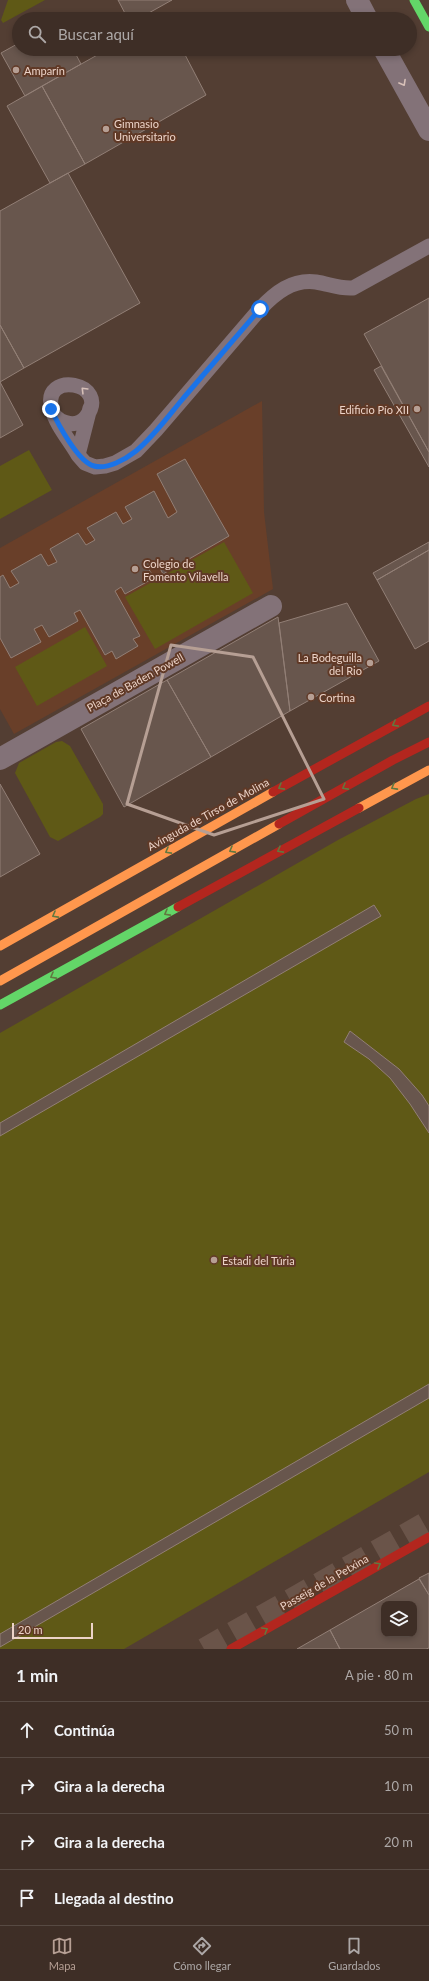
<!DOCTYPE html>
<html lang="es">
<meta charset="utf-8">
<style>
:root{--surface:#3e2e26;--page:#45362e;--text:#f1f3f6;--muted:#ada8a7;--line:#574a43;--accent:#b69f94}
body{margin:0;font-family:Lato,sans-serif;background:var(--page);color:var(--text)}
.controls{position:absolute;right:12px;bottom:12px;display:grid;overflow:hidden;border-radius:8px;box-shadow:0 2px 6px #0003}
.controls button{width:36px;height:36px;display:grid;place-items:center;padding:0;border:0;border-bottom:1px solid var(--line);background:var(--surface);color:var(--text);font:20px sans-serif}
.scale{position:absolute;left:12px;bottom:10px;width:81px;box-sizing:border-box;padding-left:4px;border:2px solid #ecd3c8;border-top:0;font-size:11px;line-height:14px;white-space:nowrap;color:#ecd3c8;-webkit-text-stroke:3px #603926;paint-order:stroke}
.stop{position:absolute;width:12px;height:12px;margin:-9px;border:3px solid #1a73e8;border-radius:50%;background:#fff}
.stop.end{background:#1a73e8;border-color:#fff;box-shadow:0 1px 4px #0008}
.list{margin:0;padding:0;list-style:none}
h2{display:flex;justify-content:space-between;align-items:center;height:52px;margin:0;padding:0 16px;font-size:17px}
h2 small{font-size:13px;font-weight:400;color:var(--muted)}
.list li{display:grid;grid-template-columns:26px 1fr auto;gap:12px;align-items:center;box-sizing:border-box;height:56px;padding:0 16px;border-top:1px solid var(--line)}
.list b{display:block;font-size:15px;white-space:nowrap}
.list em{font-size:13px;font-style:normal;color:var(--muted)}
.icon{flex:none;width:22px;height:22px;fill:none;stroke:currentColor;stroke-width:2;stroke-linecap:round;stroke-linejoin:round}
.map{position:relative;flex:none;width:429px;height:1649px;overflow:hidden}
.search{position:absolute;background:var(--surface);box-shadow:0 2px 6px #0003;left:12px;right:12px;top:12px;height:44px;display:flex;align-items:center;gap:10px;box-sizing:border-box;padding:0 14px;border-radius:22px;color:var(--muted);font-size:15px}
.sheet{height:276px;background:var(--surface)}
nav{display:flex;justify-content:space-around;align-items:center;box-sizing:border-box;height:56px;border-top:1px solid var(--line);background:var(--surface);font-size:11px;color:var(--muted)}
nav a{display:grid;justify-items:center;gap:2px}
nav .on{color:var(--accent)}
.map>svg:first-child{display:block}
</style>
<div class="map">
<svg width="429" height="1649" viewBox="0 0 429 1649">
<rect width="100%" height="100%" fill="#533e33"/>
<path fill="#693f29" d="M 262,401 L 264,512 L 273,589 L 14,734 L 0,709 L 0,548 Z"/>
<path fill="#5f5916" d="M 8,0 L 45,0 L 3,23 L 1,20 Z
M 29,450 L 52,490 L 0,519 L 0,466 Z
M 224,542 L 253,593 L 155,649 L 125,597 Z
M 85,627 L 107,666 L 37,706 L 15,667 Z
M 62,741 L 70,746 L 103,804 L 103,814 L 100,817 L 58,841 L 50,837 L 15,773 L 19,763 L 56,742 Z
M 429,794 L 429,1472 L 124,1649 L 0,1649 L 0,1033 L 338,840 L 416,799 Z"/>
<path fill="#68564d" stroke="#927f76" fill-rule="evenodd" d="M 118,0 L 172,0 L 138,19 L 128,19 Z
M 19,43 L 19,49 L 73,49 L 81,64 L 25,96 L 1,53 Z
M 108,49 L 182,49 L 206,95 L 85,164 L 42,86 Z
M 42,86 L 85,164 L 50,183 L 7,106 Z
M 68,173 L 140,303 L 24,368 L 0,325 L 0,211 Z
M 429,298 L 429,452 L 364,334 Z
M 0,325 L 24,368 L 0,382 Z
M 381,366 L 429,452 L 429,467 L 374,370 Z
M 0,382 L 23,425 L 0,438 Z
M 185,459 L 229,536 L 163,574 L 156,561 L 147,566 L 154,578 L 125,594 L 121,587 L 115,591 L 140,636 L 133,639 L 138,646 L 116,659 L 112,651 L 105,655 L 80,610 L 74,613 L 78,621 L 49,637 L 42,625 L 34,629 L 41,642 L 11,658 L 0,638 L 0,577 L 3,575 L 10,588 L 19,583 L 11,571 L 41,554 L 48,566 L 57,562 L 50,549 L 78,533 L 86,545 L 95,540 L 87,528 L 116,512 L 123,524 L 132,519 L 125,507 L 154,491 L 168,518 L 177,512 L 157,474 Z
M 429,542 L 429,550 L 377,580 L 373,573 Z
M 429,550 L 429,641 L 415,649 L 377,580 Z
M 347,603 L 379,661 L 290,711 L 279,623 Z
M 278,617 L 290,711 L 211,757 L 167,680 Z
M 167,680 L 211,757 L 124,807 L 81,729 Z
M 0,784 L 40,854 L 0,877 Z
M 374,905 L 381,916 L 0,1136 L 0,1123 Z
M 350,1031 L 399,1069 L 422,1095 L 429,1106 L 429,1133 L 410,1104 L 390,1078 L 369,1059 L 344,1042 Z
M 429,1384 L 429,1398 L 0,1647 L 0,1634 Z
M 429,1573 L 429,1595 L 419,1578 Z
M 419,1579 L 429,1595 L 429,1648 L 426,1649 L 340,1649 L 330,1630 ZM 384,1604 L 414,1604 L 414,1634 L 384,1634 Z
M 330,1630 L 340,1649 L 297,1649 Z"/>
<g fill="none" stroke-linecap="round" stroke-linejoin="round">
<path stroke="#6a5449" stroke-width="22" stroke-dasharray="22 11" stroke-linecap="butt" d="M 204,1649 L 429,1521"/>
<path stroke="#837278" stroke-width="15" d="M 54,415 C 62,424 77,428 86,417 C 112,382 40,370 52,409 C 56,425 70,441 78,455 L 90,408
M 78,455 L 85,463 L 95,467 L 105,466 L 115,463 L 136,451 L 156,430 L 260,309 C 275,293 292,279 316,282 C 329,284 339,289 353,288 L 429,246"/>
<path stroke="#837278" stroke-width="22" d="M 357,0 L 367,19
M 384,49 L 429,130
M 0,759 L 271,606"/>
<path stroke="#63d668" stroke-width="9" d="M 414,0 L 429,27
M 0,1005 L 178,907"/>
<path stroke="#ff974d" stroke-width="9" d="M 359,808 L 429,770
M 0,946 L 273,792
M 0,981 L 279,824"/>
<path stroke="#b3261e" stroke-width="9" d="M 273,792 L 429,706
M 279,824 L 393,760 L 429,742
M 178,907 L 359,808
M 231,1649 L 429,1537"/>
</g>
<defs><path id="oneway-chevron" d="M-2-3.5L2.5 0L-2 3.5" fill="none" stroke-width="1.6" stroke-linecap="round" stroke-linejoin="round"/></defs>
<g stroke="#d7c0b8">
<use href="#oneway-chevron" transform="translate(403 83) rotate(61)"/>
<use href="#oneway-chevron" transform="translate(84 390) rotate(-135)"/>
</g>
<g stroke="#617840">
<use href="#oneway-chevron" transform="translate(395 724) rotate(152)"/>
<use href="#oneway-chevron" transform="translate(281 787) rotate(151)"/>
<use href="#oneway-chevron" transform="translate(345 787) rotate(151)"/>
<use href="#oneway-chevron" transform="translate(394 787) rotate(151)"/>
<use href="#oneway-chevron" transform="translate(232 850) rotate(151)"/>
<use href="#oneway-chevron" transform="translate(280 850) rotate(151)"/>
<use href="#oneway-chevron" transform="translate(168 851) rotate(151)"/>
<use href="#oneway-chevron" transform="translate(167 913) rotate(151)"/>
<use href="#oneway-chevron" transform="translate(55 915) rotate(151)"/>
<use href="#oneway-chevron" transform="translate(53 976) rotate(151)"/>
<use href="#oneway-chevron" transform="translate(378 1565) rotate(-30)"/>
<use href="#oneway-chevron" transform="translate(265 1630) rotate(-30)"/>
</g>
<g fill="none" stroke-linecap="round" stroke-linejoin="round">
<path stroke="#1a73e8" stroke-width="5" d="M 51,409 C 58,424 78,462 94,466 C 107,470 126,459 136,451 C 153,437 167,418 181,401 C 207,370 234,340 260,309"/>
</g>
<path fill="none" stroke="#b69f94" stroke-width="3" stroke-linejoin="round" d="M 171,645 L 253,657 L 324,799 L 214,835 L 127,804 Z"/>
<g fill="#b69f94" stroke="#603926" stroke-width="1.5">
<circle cx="16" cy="70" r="4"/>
<circle cx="106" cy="129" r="4"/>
<circle cx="417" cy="409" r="4"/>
<circle cx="135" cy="569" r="4"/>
<circle cx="370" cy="663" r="4"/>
<circle cx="311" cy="697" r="4"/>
<circle cx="214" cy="1260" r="4"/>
</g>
<g text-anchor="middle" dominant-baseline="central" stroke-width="4" stroke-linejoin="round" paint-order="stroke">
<g font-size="11" fill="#ecd3c8" stroke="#603926" text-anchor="start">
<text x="24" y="70">Amparín</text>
<text x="114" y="123">Gimnasio<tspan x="114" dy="13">Universitario</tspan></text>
<text x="409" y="409" text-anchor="end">Edificio Pío XII</text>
<text x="143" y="563">Colegio de<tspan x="143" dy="13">Fomento Vilavella</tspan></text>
<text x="362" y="657" text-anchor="end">La Bodeguilla<tspan x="362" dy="13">del Rio</tspan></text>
<text x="319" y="697">Cortina</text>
<text x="222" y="1260">Estadi del Túria</text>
</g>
<g font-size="11" fill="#ecd3c8" stroke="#603926">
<text transform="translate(135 682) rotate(-29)">Plaça de Baden Powell</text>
<text transform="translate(208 814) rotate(-29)">Avinguda de Tirso de Molina</text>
<text transform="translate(324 1582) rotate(-30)">Passeig de la Petxina</text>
</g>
</g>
</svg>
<div class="controls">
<button><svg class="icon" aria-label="layers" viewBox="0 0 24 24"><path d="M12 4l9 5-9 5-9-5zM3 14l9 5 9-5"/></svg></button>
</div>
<div class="scale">20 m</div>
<div class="stop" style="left:260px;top:309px"></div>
<div class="stop end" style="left:51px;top:409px"></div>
<div class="search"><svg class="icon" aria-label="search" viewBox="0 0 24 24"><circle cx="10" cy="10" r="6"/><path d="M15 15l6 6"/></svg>Buscar aquí</div>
</div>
<section class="sheet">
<h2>1 min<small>A pie · 80 m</small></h2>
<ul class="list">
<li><svg class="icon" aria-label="ahead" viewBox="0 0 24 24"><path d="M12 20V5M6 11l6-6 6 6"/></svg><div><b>Continúa</b></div><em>50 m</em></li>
<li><svg class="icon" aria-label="right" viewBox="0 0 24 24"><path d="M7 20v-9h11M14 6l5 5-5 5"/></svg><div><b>Gira a la derecha</b></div><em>10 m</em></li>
<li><svg class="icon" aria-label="right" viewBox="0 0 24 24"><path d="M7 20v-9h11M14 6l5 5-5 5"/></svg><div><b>Gira a la derecha</b></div><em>20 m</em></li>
<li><svg class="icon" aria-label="arrive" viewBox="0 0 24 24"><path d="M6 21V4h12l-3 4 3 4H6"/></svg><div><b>Llegada al destino</b></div></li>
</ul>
</section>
<nav>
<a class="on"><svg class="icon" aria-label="map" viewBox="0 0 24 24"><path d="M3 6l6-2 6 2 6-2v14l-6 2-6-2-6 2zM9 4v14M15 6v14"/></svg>Mapa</a>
<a><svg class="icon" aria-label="directions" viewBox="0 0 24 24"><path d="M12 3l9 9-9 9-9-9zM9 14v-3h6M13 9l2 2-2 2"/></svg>Cómo llegar</a>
<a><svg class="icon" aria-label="saved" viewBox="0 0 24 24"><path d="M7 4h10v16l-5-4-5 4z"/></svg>Guardados</a>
</nav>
